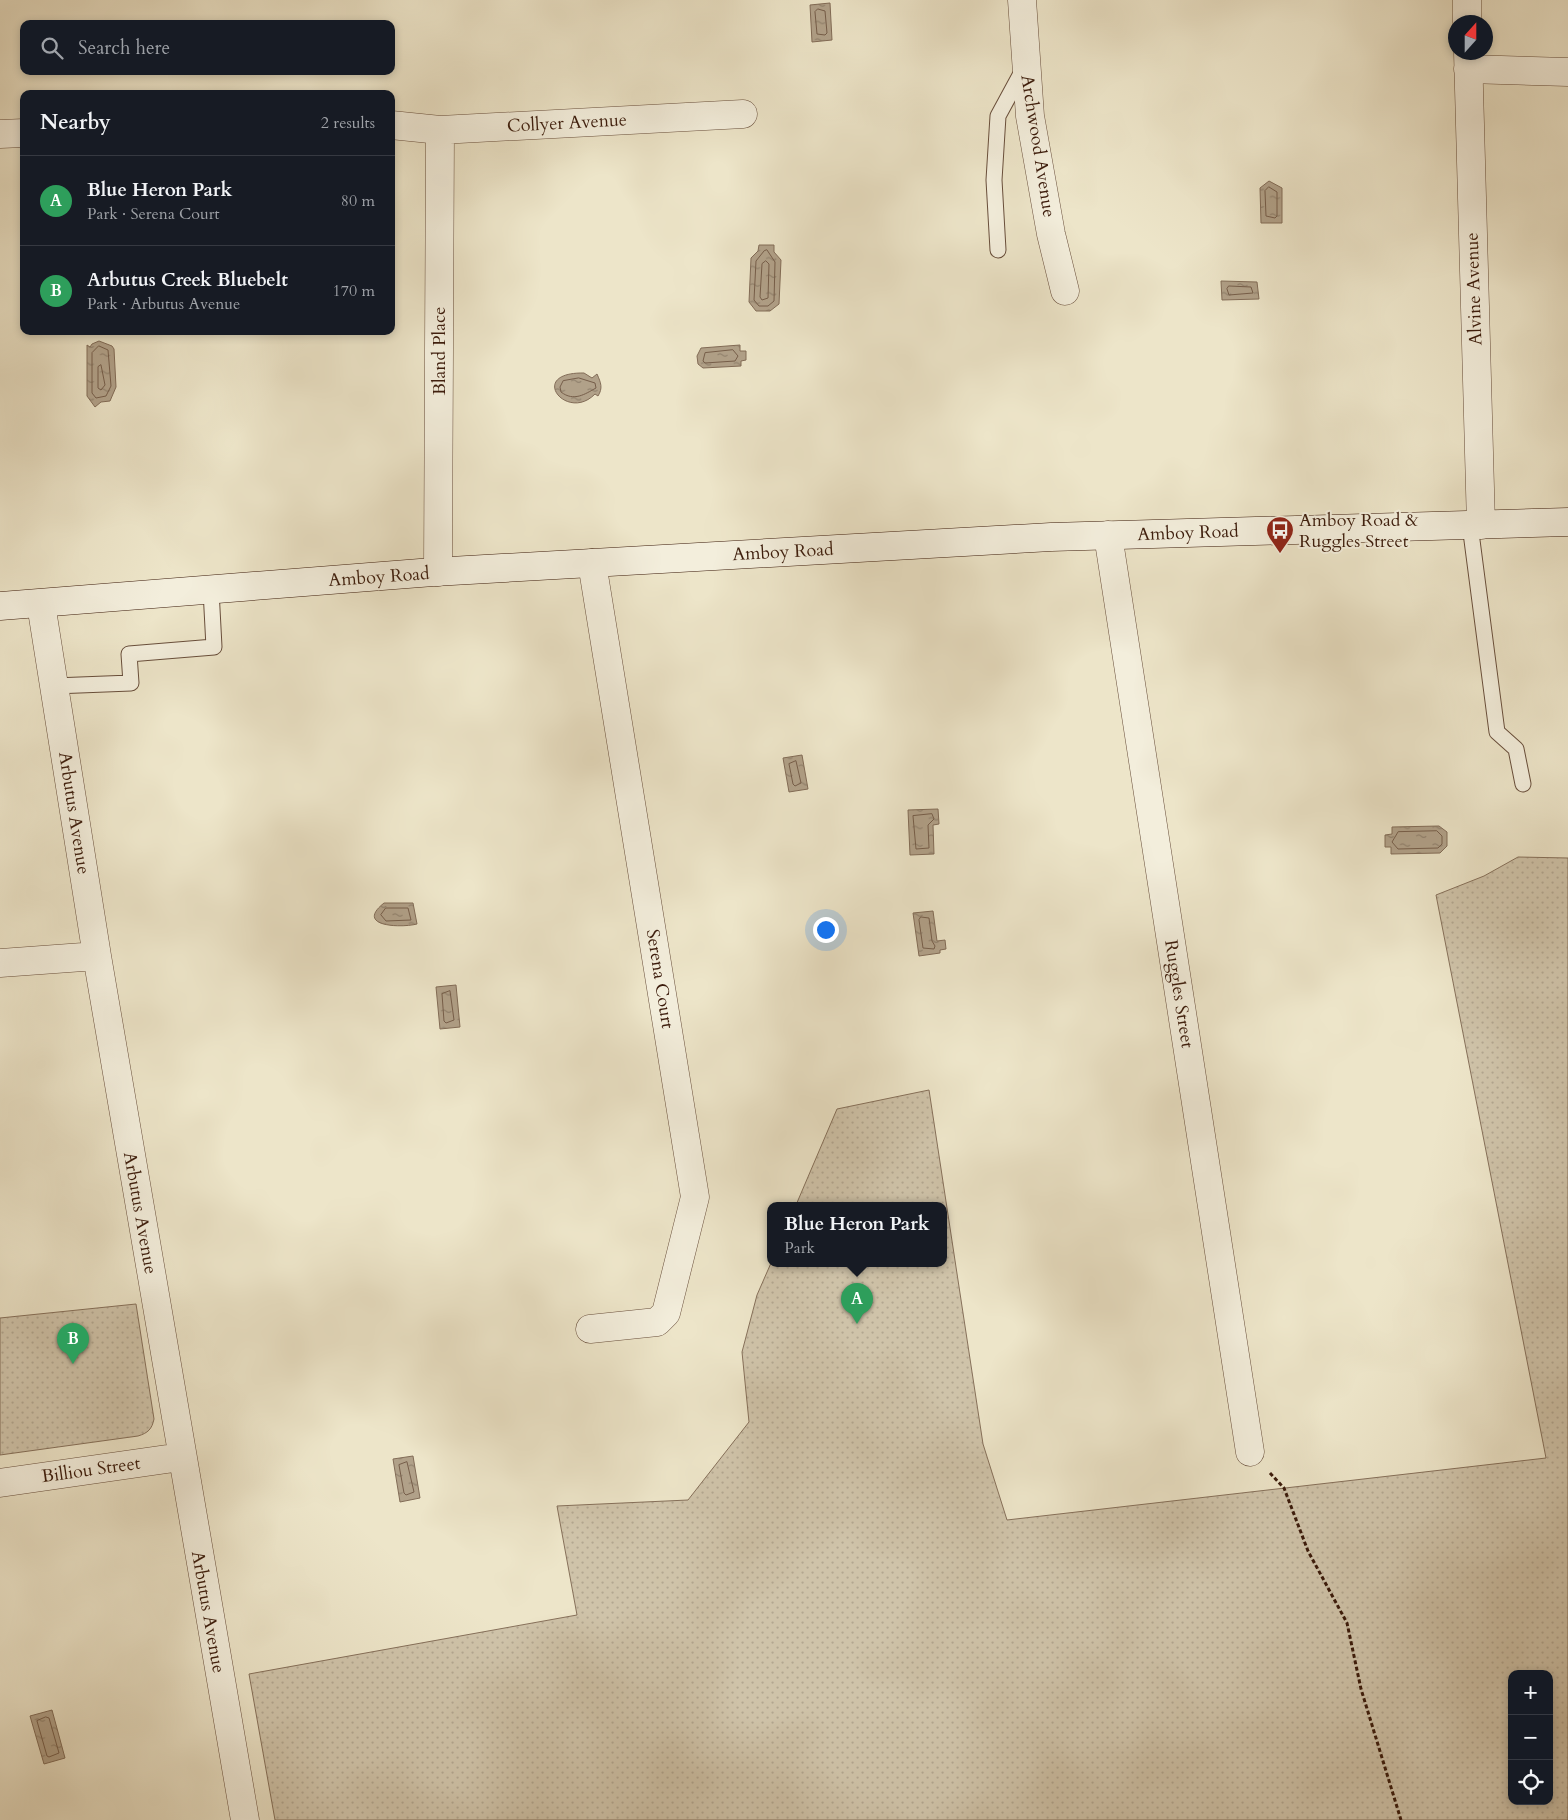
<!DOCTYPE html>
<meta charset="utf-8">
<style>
:root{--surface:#171b24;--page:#20242c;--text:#f1f3f6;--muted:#9ea1a6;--line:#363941;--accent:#b45309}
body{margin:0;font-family:Cardo,serif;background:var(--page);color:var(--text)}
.controls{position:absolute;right:15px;bottom:15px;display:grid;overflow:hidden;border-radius:10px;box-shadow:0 2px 8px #0003}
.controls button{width:45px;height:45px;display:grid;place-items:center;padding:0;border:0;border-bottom:1px solid var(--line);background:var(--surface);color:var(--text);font:25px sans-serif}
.compass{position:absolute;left:1448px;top:15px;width:45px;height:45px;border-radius:50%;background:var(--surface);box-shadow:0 2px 8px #0003;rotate:21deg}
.you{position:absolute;left:825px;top:929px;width:18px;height:18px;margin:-12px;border:4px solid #fff;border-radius:50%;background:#1a73e8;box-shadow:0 0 0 8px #1a73e833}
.badge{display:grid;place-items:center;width:32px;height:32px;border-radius:50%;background:var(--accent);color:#fff;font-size:16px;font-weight:700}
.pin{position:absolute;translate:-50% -41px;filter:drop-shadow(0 1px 2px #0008)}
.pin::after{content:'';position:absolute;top:26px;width:18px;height:15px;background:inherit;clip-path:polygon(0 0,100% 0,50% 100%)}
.popup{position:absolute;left:767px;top:1202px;width:180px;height:65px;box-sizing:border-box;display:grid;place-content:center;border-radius:10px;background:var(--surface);filter:drop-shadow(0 1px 4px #0005);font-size:16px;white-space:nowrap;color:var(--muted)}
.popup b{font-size:19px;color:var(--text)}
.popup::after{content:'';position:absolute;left:50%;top:100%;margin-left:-10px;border:10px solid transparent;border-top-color:var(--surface)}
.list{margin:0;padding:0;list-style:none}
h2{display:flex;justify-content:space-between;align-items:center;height:65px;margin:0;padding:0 20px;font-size:21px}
h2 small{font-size:16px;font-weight:400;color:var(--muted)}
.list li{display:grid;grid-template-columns:32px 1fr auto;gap:15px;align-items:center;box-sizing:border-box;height:90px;padding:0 20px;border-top:1px solid var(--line)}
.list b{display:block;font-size:19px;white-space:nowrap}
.list p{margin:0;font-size:16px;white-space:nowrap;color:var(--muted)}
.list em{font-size:16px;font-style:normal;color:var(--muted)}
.icon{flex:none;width:28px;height:28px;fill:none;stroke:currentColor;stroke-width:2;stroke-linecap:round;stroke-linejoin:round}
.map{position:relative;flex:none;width:1568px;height:1820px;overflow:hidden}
.search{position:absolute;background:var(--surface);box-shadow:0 2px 8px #0003;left:20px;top:20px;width:375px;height:55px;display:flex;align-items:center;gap:12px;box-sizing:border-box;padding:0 18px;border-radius:10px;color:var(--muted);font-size:19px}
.panel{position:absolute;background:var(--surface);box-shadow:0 2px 8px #0003;left:20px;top:90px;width:375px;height:245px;border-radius:10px}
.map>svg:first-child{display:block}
</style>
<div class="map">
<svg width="1568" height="1820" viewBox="0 0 1568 1820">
<defs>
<pattern id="park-dots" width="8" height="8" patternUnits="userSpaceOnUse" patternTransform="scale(1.25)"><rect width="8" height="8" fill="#cfc3a9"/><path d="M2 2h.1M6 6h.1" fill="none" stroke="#b3a790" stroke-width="1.8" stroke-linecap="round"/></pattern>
<pattern id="water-ripples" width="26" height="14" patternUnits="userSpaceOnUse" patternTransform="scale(1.25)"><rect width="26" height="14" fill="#b1a189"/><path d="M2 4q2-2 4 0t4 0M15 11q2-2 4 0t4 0" fill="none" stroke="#91826e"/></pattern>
</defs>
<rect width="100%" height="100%" fill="#ede5c9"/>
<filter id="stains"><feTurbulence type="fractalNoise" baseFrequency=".004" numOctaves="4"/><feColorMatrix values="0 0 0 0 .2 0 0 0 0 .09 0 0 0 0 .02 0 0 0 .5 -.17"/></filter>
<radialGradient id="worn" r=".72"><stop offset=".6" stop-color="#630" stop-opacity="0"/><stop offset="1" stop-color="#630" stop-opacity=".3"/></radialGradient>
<path fill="url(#park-dots)" stroke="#86705a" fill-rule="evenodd" d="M 1518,857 L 1568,858 L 1568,1820 L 275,1820 L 249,1674 L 577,1615 L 557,1506 L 688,1500 L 749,1422 L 742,1352 L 757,1295 L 771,1263 L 943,1263 L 943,1205 L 796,1205 L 837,1109 L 929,1090 L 983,1444 L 1007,1520 L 1546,1458 L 1436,895 L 1484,876 ZM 1512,1674 L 1549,1674 L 1549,1801 L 1512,1801 Z
M 136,1304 L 154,1419 C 152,1429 148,1433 138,1436 L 0,1455 L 0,1318 Z"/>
<path fill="url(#water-ripples)" stroke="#826c57" d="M 830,3 L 832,40 L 812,42 L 810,5 Z
M 1269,181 L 1282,188 L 1282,223 L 1261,223 L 1260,188 Z
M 759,245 L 774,245 L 774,252 L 781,260 L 779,304 L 770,311 L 756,311 L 749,302 L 751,258 L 758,251 Z
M 1221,281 L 1257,282 L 1259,299 L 1222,300 Z
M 99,341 L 112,346 L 114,349 L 116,387 L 110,401 L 101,402 L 95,407 L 87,396 L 87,345 L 90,347 L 92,344 Z
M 740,345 L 740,351 L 746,351 L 746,360 L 741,361 L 741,366 L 703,368 L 698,364 L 697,356 L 701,348 Z
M 584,373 L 592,378 L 597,374 C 601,383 603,388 598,396 L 595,394 C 567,423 526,372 584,373 Z
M 802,755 L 808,789 L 789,792 L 783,758 Z
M 938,809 L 939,824 L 933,825 L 934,854 L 910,855 L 908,810 Z
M 1439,826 L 1447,832 L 1447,846 L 1440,853 L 1391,854 L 1391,847 L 1385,847 L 1385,835 L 1392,834 L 1392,827 Z
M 384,903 L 413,903 L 417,924 C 402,928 354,927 384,903 Z
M 933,911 L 937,941 L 945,940 L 946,949 L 940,950 L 940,953 L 919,956 L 913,913 Z
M 456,985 L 460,1027 L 440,1029 L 436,987 Z
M 413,1456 L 420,1498 L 400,1502 L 393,1459 Z
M 52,1710 L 65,1758 L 44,1764 L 30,1716 Z"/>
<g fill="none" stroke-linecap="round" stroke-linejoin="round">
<path stroke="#765e4a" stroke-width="1" d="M 818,9 L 825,11 L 827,33 L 825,35 L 817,34 L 815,12 Z
M 1269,187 L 1277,192 L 1277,216 L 1275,218 L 1266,216 L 1265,191 Z
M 767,250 L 775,262 L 774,301 L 768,306 L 759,306 L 754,300 L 756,261 L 764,251 Z
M 766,261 L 769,264 L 768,298 L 762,300 L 760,297 L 762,264 Z
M 1229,286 L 1251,287 L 1253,293 L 1229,295 L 1227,289 Z
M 99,346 L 108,350 L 111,386 L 106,396 L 96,398 L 92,393 L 92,353 Z
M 733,350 L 738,356 L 735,361 L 705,363 L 703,361 L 705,353 Z
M 101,365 L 105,385 L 101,390 L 98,388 L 98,367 Z
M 579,378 L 595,383 L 596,388 C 585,394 574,402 561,392 L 560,387 L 563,381 Z
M 796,761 L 801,783 L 795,786 L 793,784 L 789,764 Z
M 932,814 L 934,819 L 928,825 L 929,848 L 916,849 L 913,816 Z
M 1437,831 L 1442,836 L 1442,844 L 1438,848 L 1398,849 L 1392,842 L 1398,832 Z
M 386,908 L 408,908 L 411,920 L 386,921 L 381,915 Z
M 921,917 L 929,918 L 932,941 L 935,946 L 934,949 L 923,948 L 919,920 Z
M 450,991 L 454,1020 L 446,1023 L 444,1021 L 442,994 Z
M 407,1462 L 414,1492 L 406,1495 L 404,1493 L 399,1465 Z
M 46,1717 L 49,1718 L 59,1753 L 49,1757 L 47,1756 L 37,1721 Z"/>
<g stroke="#684e3b" stroke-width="17">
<path id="lane" d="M 998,250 L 994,180 L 998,116 L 1024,68
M 1470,525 L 1497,732 L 1516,749 L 1523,784
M 54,686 L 131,683 L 129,654 L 214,647 L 211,590"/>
</g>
<g stroke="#684e3b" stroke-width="29">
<path id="street" d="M 1022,0 L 1030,116 L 1051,234 L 1065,291
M 1467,0 L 1467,22
M 1468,52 L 1481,525
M 1468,69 L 1568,72
M 391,125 L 440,130 L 743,114
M 0,134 L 24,133
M 1108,535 L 1250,1452
M 438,572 L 440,130
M 41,604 L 97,956 L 245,1820
M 0,963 L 97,956
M 590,1329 L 657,1322 L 666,1313 L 695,1197 L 592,563
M 0,1483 L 181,1457"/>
</g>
<g stroke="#3c1c0c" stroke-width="29">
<path id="secondary" d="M 0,606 L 433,572 L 1051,537 L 1568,522"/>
</g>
<path stroke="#3c1c0c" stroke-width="3" stroke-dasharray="4 2.5" stroke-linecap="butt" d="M 1270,1473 L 1284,1488 L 1308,1551 L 1347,1623 L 1361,1689 L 1401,1820"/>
<use href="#lane" stroke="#f3eedc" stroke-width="15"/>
<use href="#street" stroke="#f3eedc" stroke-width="28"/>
<use href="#secondary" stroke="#f3eedc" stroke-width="28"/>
</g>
<defs>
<g id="bus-pin" transform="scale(1.4375)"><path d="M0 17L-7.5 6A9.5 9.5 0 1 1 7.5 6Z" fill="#8f2418" stroke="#f3eedc"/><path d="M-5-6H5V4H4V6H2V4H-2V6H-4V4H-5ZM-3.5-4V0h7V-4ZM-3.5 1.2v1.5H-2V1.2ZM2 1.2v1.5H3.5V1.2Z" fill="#fff"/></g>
</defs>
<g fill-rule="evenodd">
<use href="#bus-pin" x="1280" y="530"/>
</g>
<g text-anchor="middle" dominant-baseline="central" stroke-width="4" stroke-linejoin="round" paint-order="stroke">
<g font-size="18" fill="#3c1c0c" stroke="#f3eedc">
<text transform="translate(567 123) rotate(-3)">Collyer Avenue</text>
<text transform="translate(1038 146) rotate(81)">Archwood Avenue</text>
<text transform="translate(1474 289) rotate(-92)">Alvine Avenue</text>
<text transform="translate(439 351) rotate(-90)">Bland Place</text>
<text transform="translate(1188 533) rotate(-2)">Amboy Road</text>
<text transform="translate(783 552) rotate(-3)">Amboy Road</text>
<text transform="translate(379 577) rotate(-4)">Amboy Road</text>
<text transform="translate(74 813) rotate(81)">Arbutus Avenue</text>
<text transform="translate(660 979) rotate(81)">Serena Court</text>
<text transform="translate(1179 994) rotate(81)">Ruggles Street</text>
<text transform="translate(140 1213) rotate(80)">Arbutus Avenue</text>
<text transform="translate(91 1470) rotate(-8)">Billiou Street</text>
<text transform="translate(208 1612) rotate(80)">Arbutus Avenue</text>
</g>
<g font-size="18" fill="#3c1c0c" stroke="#f3eedc" text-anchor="start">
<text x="1299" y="520">Amboy Road &amp;<tspan x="1299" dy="21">Ruggles Street</tspan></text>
</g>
</g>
<rect width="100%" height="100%" filter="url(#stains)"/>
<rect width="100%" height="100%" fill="url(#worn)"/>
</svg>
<div class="controls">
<button>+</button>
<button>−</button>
<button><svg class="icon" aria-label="locate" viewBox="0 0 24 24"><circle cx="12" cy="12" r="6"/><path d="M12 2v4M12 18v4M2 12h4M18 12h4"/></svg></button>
</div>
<svg class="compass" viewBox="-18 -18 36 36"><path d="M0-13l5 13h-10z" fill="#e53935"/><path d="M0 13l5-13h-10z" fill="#9ea1a6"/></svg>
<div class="you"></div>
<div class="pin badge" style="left:857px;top:1324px;background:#2e9e5b">A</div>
<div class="popup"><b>Blue Heron Park</b>Park</div>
<div class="pin badge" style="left:73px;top:1364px;background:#2e9e5b">B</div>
<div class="search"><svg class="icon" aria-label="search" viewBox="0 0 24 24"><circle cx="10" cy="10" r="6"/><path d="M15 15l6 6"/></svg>Search here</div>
<section class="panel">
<h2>Nearby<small>2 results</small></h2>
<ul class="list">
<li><span class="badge" style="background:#2e9e5b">A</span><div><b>Blue Heron Park</b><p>Park · Serena Court</p></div><em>80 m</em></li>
<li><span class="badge" style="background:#2e9e5b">B</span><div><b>Arbutus Creek Bluebelt</b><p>Park · Arbutus Avenue</p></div><em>170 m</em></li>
</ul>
</section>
</div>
